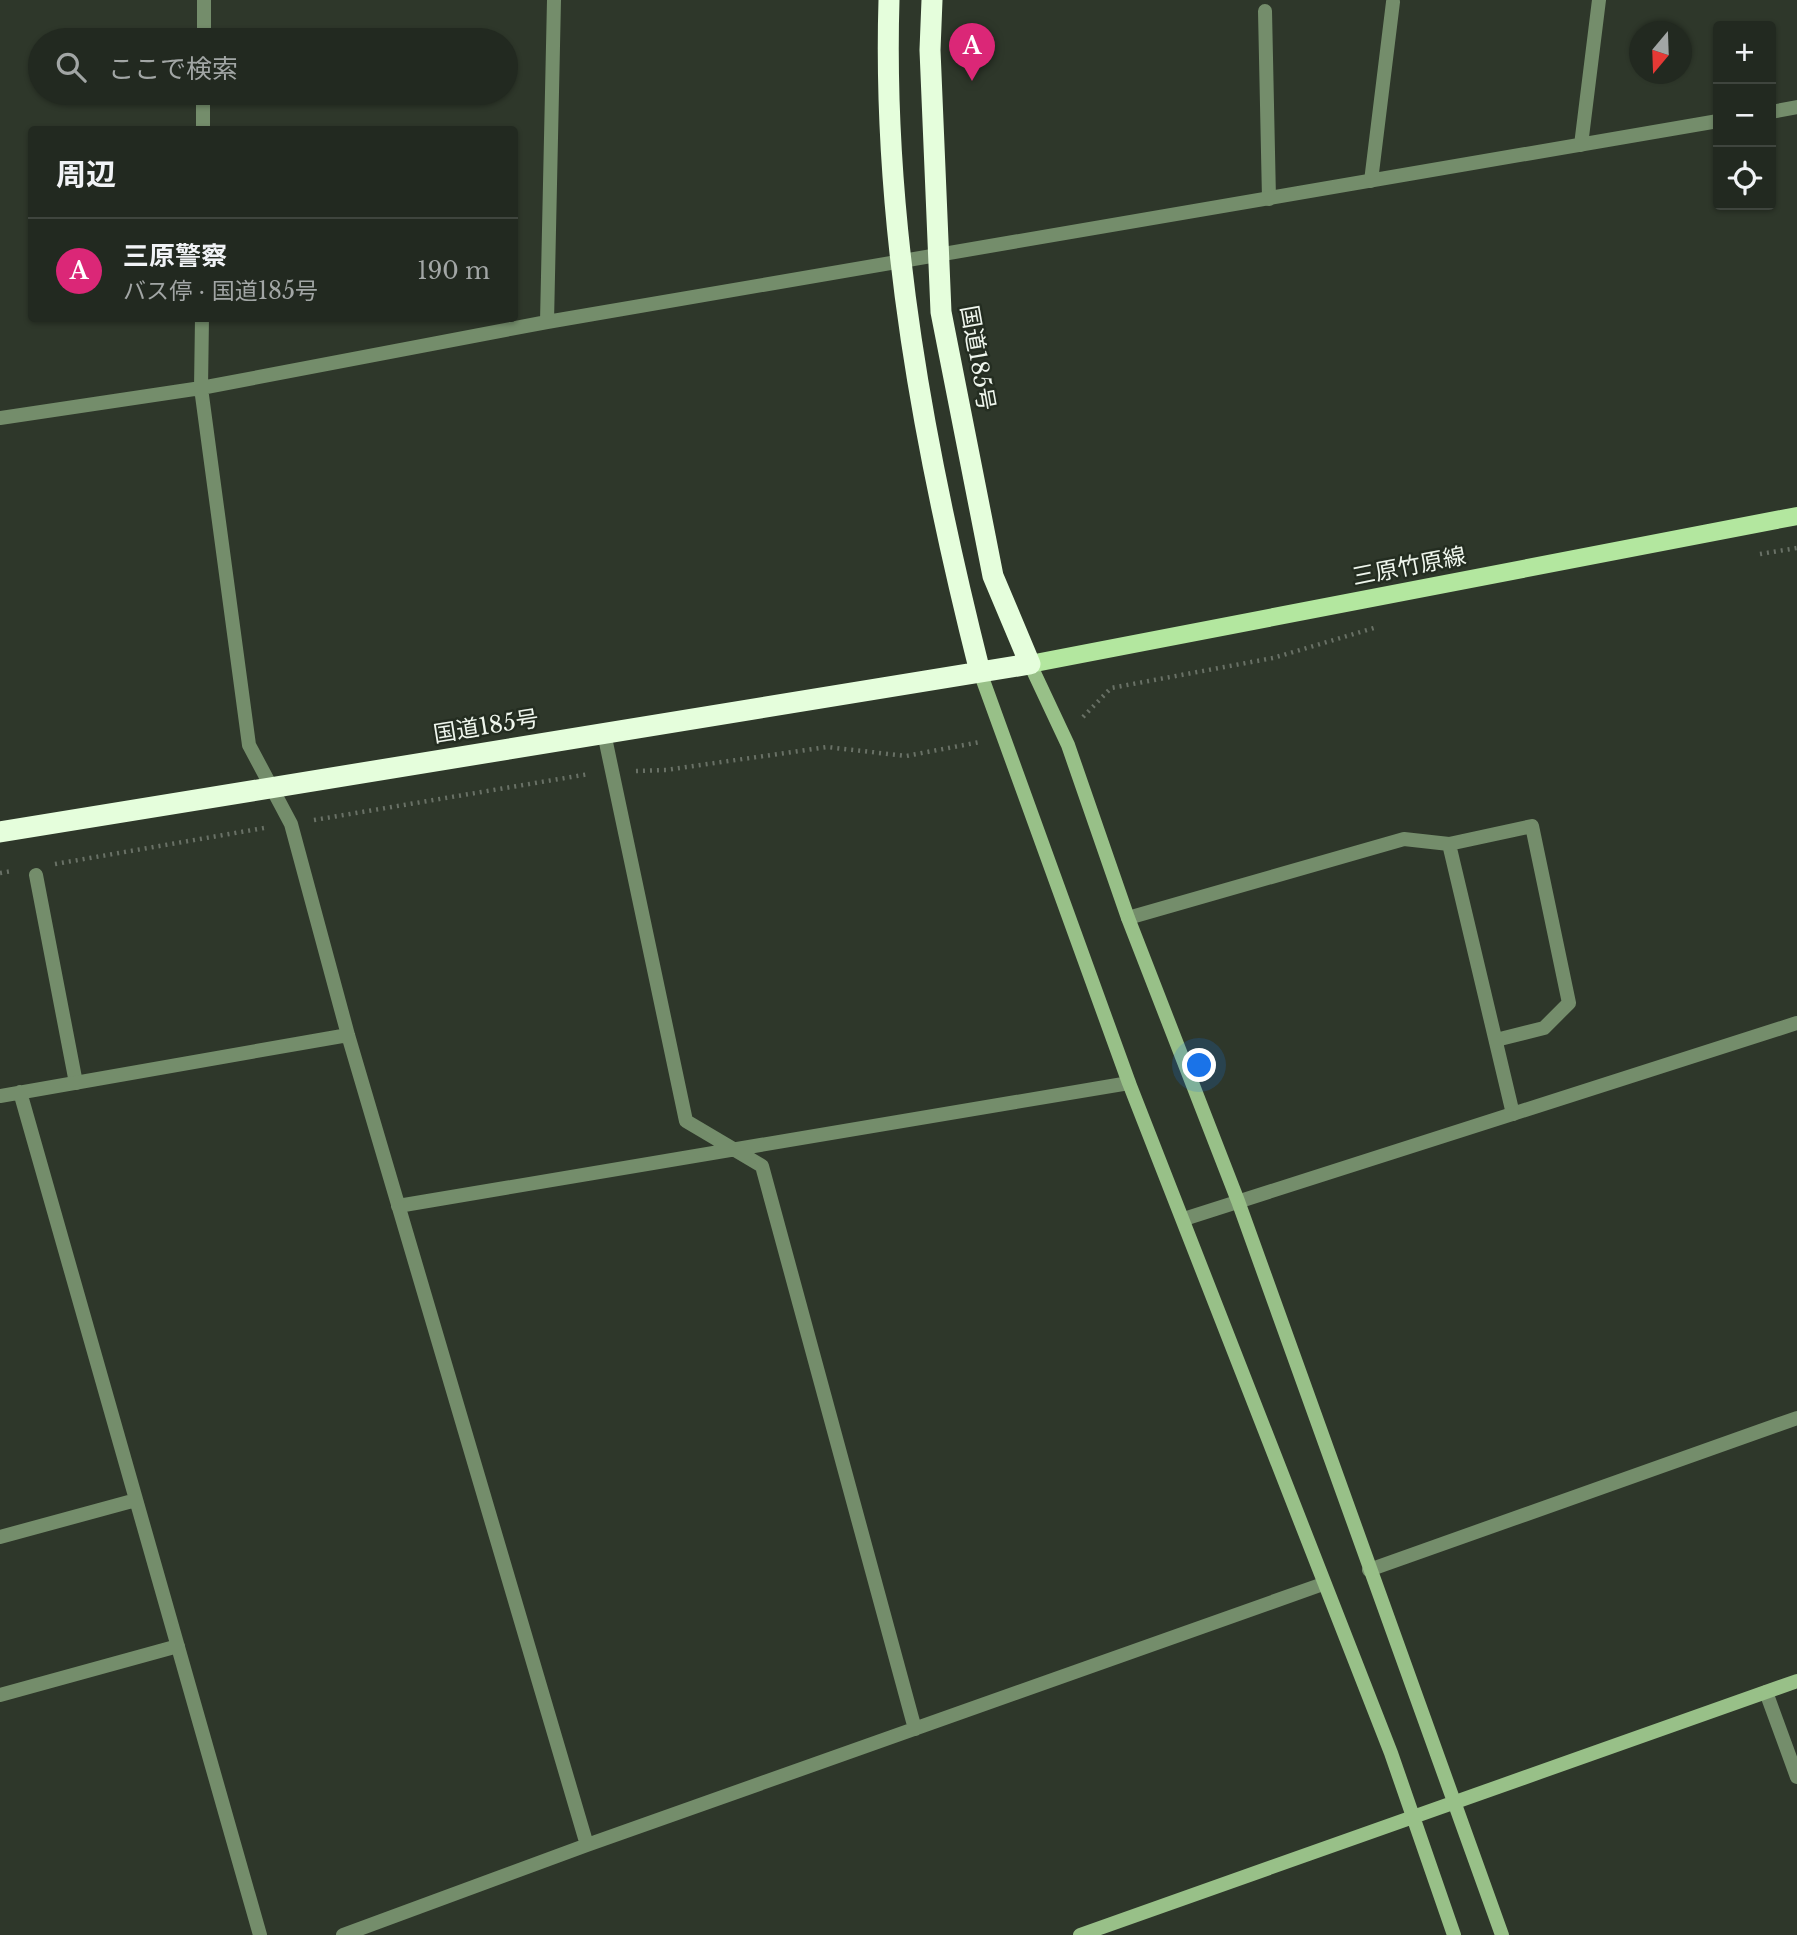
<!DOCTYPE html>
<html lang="ja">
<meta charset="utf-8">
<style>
:root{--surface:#222920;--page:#2e352d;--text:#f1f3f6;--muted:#a2a6a5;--line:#3f453e;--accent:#db2777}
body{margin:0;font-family:"Libre Baskerville","Noto Sans JP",serif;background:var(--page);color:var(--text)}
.controls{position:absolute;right:21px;top:21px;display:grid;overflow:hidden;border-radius:7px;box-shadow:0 2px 5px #0004}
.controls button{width:63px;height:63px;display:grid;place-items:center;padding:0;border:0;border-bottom:2px solid var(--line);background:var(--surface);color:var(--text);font:35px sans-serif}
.compass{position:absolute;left:1629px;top:21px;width:63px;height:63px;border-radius:50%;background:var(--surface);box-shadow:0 2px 5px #0004;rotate:199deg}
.you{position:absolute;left:1200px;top:1066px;width:24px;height:24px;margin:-18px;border:5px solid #fff;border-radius:50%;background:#1a73e8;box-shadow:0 0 0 10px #1a73e833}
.badge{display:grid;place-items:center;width:46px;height:46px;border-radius:50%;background:var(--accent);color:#fff;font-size:23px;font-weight:700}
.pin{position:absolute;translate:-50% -58px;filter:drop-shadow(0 2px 4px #0008)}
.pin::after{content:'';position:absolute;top:37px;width:24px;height:21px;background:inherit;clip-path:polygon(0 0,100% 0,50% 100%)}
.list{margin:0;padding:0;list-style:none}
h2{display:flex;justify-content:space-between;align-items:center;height:91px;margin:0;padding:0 28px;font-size:30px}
h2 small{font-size:23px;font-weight:400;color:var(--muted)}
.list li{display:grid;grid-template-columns:46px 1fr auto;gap:21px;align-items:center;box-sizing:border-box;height:105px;padding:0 28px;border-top:2px solid var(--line)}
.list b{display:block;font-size:26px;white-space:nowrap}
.list p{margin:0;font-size:23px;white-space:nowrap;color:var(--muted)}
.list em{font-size:23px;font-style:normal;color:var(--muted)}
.icon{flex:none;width:38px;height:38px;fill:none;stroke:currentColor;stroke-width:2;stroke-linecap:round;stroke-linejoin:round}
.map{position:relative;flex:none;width:1797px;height:1935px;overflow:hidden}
.search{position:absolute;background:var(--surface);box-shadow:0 2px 5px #0004;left:28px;top:28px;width:490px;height:77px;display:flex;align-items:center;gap:18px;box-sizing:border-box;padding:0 24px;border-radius:38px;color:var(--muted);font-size:26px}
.panel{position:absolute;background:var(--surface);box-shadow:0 2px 5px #0004;left:28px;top:126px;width:490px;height:196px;border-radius:7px}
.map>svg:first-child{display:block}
</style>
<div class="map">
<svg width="1797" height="1935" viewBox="0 0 1797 1935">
<rect width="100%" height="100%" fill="#2e372a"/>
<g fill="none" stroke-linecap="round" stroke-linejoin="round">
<path stroke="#697166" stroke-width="4.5" stroke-dasharray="2 5" stroke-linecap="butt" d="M 1760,554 L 1797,548
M 1083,717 L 1111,688 L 1273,658 L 1374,628
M 636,771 L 666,770 L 827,747 L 906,756 L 980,742
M 314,820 L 589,774
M 55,864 L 264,828
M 0,873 L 12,871"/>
<path stroke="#748d6b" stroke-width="14" d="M 1265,11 L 1269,199
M 1449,844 L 1532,826 L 1569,1003 L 1544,1028 L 1496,1040
M 36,875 L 76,1083
M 1128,918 L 1404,839 L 1449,844 L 1513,1114"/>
<path stroke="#748d6b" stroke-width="14" d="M 204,40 L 204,0
M 1771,112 L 1797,107
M 203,130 L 203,93
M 1581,145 L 1599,0
M 1371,181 L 1393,2
M 202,318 L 201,388 L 249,745 L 291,824 L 348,1035 L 587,1845
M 547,322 L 554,0
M 0,418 L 201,388 L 547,322 L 1718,121
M 604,733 L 686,1121 L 762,1166 L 915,1729
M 20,1092 L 260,1935
M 0,1096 L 348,1035
M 398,1206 L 1129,1083
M 1184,1219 L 1797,1023
M 0,1537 L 136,1500
M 1369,1570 L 1797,1418
M 1766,1692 L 1797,1777
M 0,1695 L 178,1646
M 343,1935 L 587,1845 L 1323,1584"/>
<path stroke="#98c088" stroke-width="14" d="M 1030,664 L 1068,745 L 1128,918 L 1238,1201 L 1502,1935
M 980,672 L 1129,1083 L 1391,1753 L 1454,1935
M 1080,1935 L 1797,1681"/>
<path stroke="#b3e79f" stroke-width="18" d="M 1030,664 L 1797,516"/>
<path stroke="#e5fedc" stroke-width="21" d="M 889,0 C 882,227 925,454 980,672
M 0,832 L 1030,664 L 993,576 L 941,312 L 930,50 L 932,0"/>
</g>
<g text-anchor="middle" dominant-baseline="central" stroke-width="5" stroke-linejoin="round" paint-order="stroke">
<g font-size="23" fill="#eff6ed" stroke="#242d21">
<text transform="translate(978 358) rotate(80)">国道185号</text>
<text transform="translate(1409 566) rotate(-11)">三原竹原線</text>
<text transform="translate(486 726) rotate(-9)">国道185号</text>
</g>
</g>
</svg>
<div class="controls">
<button>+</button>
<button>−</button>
<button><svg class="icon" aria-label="locate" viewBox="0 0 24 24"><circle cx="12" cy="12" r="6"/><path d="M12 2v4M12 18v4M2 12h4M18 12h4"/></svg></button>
</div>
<svg class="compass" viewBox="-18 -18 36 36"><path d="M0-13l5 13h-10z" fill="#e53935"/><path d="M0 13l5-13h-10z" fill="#a2a6a5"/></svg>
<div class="you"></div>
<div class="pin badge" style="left:972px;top:81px">A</div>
<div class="search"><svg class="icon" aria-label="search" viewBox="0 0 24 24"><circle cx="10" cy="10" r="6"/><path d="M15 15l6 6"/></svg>ここで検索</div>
<section class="panel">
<h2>周辺<small></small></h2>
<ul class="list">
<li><span class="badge">A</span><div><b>三原警察</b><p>バス停 · 国道185号</p></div><em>190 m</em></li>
</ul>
</section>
</div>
